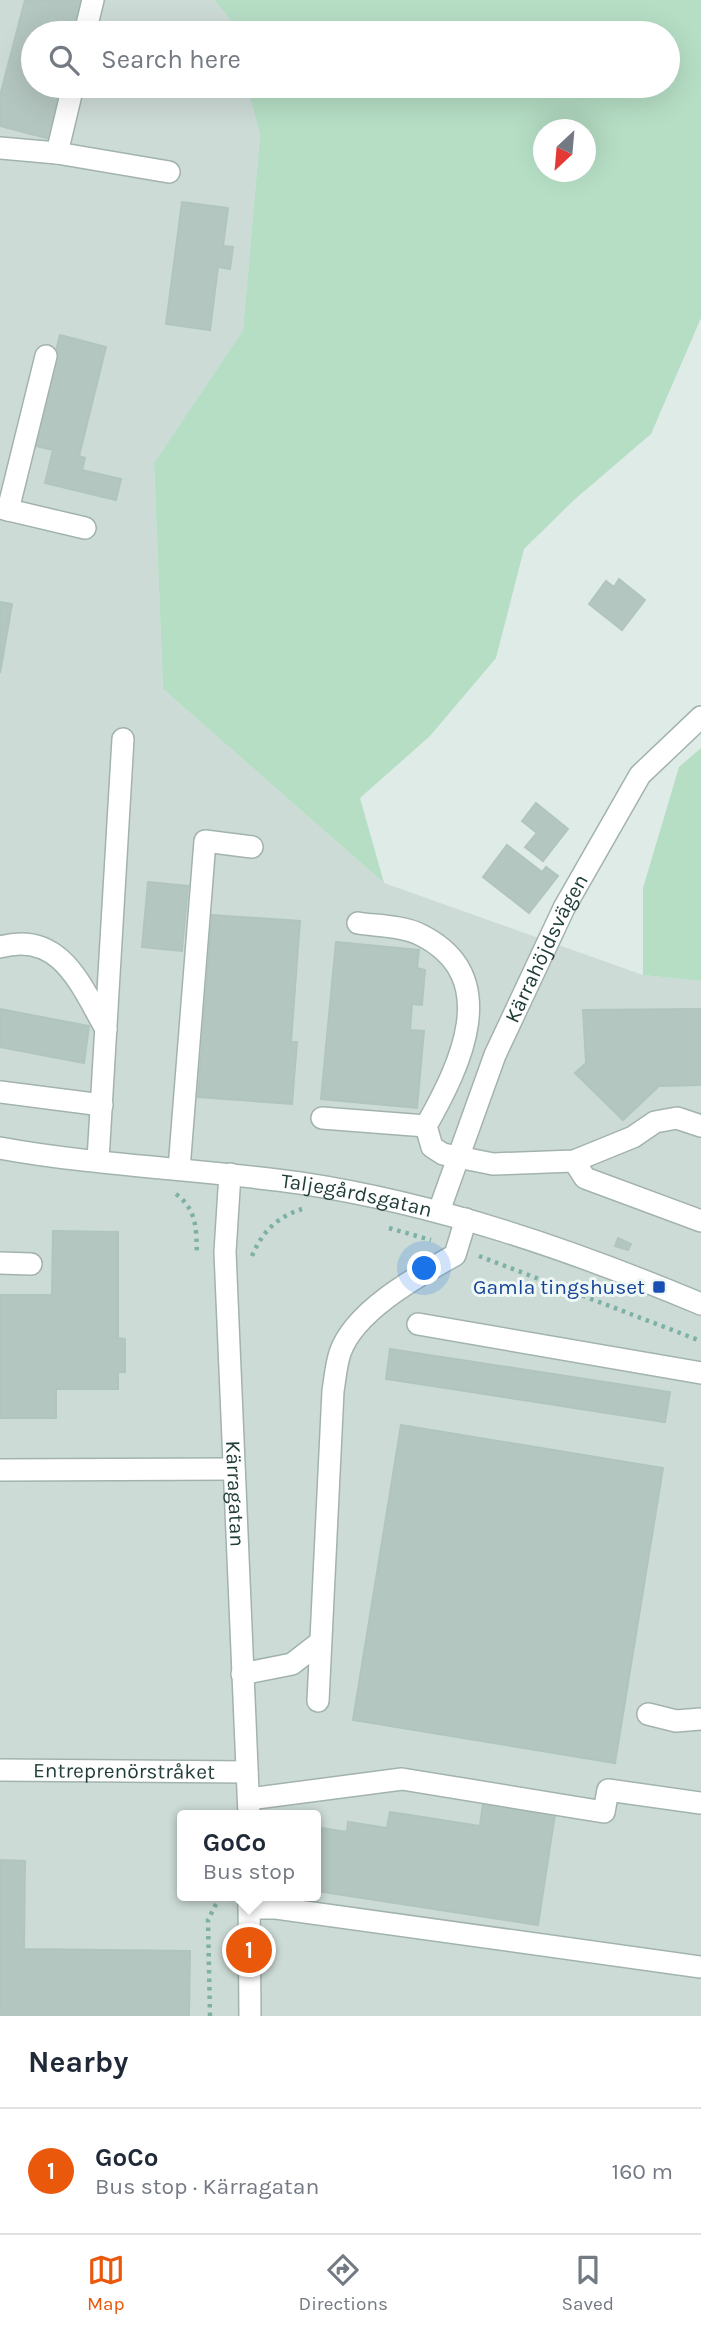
<!DOCTYPE html>
<meta charset="utf-8">
<style>
:root{--surface:#fff;--page:#f2f2f3;--text:#1f2937;--muted:#747a83;--line:#e0e1e3;--accent:#ea580c}
body{margin:0;font-family:Karla,sans-serif;background:var(--page);color:var(--text)}
.compass{position:absolute;left:533px;top:119px;width:63px;height:63px;border-radius:50%;background:var(--surface);box-shadow:0 7px 28px #0002;rotate:206deg}
.you{position:absolute;left:425px;top:1269px;width:24px;height:24px;margin:-18px;border:5px solid #fff;border-radius:50%;background:#1a73e8;box-shadow:0 0 0 10px #1a73e833}
.badge{display:grid;place-items:center;width:46px;height:46px;border-radius:50%;background:var(--accent);color:#fff;font-size:23px;font-weight:700}
.pin{position:absolute;translate:-50% -50%;border:4px solid #fff;box-shadow:0 2px 7px #0006}
.popup{position:absolute;left:177px;top:1810px;width:144px;height:91px;box-sizing:border-box;display:grid;place-content:center;border-radius:7px;background:var(--surface);filter:drop-shadow(0 2px 5px #0005);font-size:23px;white-space:nowrap;color:var(--muted)}
.popup b{font-size:26px;color:var(--text)}
.popup::after{content:'';position:absolute;left:50%;top:100%;margin-left:-14px;border:14px solid transparent;border-top-color:var(--surface)}
.list{margin:0;padding:0;list-style:none}
h2{display:flex;justify-content:space-between;align-items:center;height:91px;margin:0;padding:0 28px;font-size:30px}
h2 small{font-size:23px;font-weight:400;color:var(--muted)}
.list li{display:grid;grid-template-columns:46px 1fr auto;gap:21px;align-items:center;box-sizing:border-box;height:126px;padding:0 28px;border-top:2px solid var(--line)}
.list b{display:block;font-size:26px;white-space:nowrap}
.list p{margin:0;font-size:23px;white-space:nowrap;color:var(--muted)}
.list em{font-size:23px;font-style:normal;color:var(--muted)}
.icon{flex:none;width:38px;height:38px;fill:none;stroke:currentColor;stroke-width:2;stroke-linecap:round;stroke-linejoin:round}
.map{position:relative;flex:none;width:701px;height:2016px;overflow:hidden}
.search{position:absolute;background:var(--surface);box-shadow:0 7px 28px #0002;left:21px;right:21px;top:21px;height:77px;display:flex;align-items:center;gap:18px;box-sizing:border-box;padding:0 24px;border-radius:38px;color:var(--muted);font-size:26px}
.sheet{height:217px;background:var(--surface)}
nav{display:flex;justify-content:space-around;align-items:center;box-sizing:border-box;height:98px;border-top:2px solid var(--line);background:var(--surface);font-size:19px;color:var(--muted)}
nav a{display:grid;justify-items:center;gap:4px}
nav .on{color:var(--accent)}
.map>svg:first-child{display:block}
</style>
<div class="map">
<svg width="701" height="2016" viewBox="0 0 701 2016">
<rect width="100%" height="100%" fill="#dfebe7"/>
<path fill="#cddbd6" fill-rule="evenodd" d="M 0,0 L 214,0 L 231,20 L 234,33 L 33,33 L 33,86 L 247,86 L 260,135 L 243,330 L 154,463 L 163,689 L 384,883 L 643,975 L 701,981 L 701,2016 L 0,2016 ZM 182,1815 L 316,1815 L 316,1896 L 182,1896 Z"/>
<path fill="#b6dec5" fill-rule="evenodd" d="M 214,0 L 701,0 L 701,318 L 651,434 L 574,500 L 524,549 L 496,658 L 430,736 L 360,798 L 384,883 L 163,689 L 154,463 L 243,330 L 260,135 L 247,86 L 668,86 L 668,33 L 234,33 L 231,20 ZM 544,130 L 586,130 L 586,172 L 544,172 Z
M 701,748 L 701,981 L 643,975 L 643,888 L 679,767 Z"/>
<path fill="#b4c6c0" stroke="#b1c5bf" stroke-width="2" d="M 25,0 L 86,0 L 77,33 L 33,33 L 33,86 L 64,86 L 50,139 L 0,126 L 0,96 Z
M 182,202 L 228,208 L 223,246 L 233,247 L 230,269 L 218,267 L 210,330 L 166,324 Z
M 60,335 L 106,347 L 79,456 L 85,458 L 82,470 L 121,479 L 116,500 L 45,483 L 53,450 L 32,445 Z
M 619,579 L 645,600 L 622,630 L 589,604 L 606,581 L 614,587 Z
M 0,602 L 12,604 L 0,673 Z
M 536,803 L 568,829 L 543,861 L 525,847 L 537,833 L 522,821 Z
M 507,845 L 542,872 L 546,867 L 558,876 L 529,913 L 483,877 Z
M 148,882 L 188,886 L 182,951 L 142,947 Z
M 212,915 L 300,921 L 291,1042 L 297,1042 L 292,1104 L 198,1097 Z
M 336,942 L 419,950 L 417,968 L 425,970 L 422,1005 L 412,1004 L 410,1030 L 424,1031 L 417,1108 L 321,1099 Z
M 0,1009 L 89,1026 L 84,1063 L 0,1047 Z
M 701,1009 L 701,1085 L 659,1086 L 623,1120 L 575,1073 L 586,1063 L 583,1010 Z
M 53,1231 L 118,1232 L 118,1338 L 125,1339 L 125,1372 L 118,1372 L 118,1389 L 56,1389 L 56,1418 L 0,1418 L 0,1295 L 52,1295 Z
M 618,1238 L 631,1244 L 628,1250 L 615,1246 Z
M 390,1349 L 670,1392 L 665,1422 L 386,1379 Z
M 401,1425 L 663,1468 L 615,1763 L 353,1720 Z
M 483,1803 L 555,1814 L 538,1925 L 316,1891 L 321,1828 L 347,1832 L 348,1822 L 387,1828 L 390,1812 L 480,1826 Z
M 0,1860 L 25,1861 L 24,1949 L 190,1951 L 189,2016 L 0,2016 Z"/>
<g fill="none" stroke-linecap="round" stroke-linejoin="round">
<g stroke="#a2b3af" stroke-width="24">
<g id="minor">
<path d="M 85,33 L 93,0"/>
<path d="M 0,148 L 57,153 L 169,172"/>
<path d="M 57,153 L 73,86"/>
<path d="M 0,508 L 85,528"/>
<path d="M 8,510 L 46,356"/>
<path d="M 358,923 C 377,926 404,926 421,935 C 504,977 460,1066 426,1126 L 432,1147 L 443,1154 L 493,1164 L 574,1161 L 633,1137 L 655,1122 L 677,1118 L 701,1126"/>
<path d="M 0,947 C 61,930 81,986 106,1029"/>
<path d="M 0,1092 L 102,1105"/>
<path d="M 322,1118 L 426,1126"/>
<path id="s1" d="M 0,1148 C 99,1166 201,1169 300,1183 C 439,1204 572,1250 701,1304"/>
<path d="M 98,1160 L 123,739"/>
<path d="M 574,1161 L 585,1178 L 701,1221"/>
<path d="M 179,1169 L 205,841 L 252,847"/>
<path id="s2" d="M 230,1174 L 225,1252 L 249,1815"/>
<path id="s3" d="M 439,1211 L 495,1055 L 564,908 L 640,775 L 701,717"/>
<path d="M 0,1263 L 31,1264"/>
<path d="M 418,1324 L 701,1373"/>
<path d="M 0,1470 L 234,1469"/>
<path d="M 242,1674 L 292,1664 L 319,1643"/>
<path d="M 318,1701 L 333,1391 C 335,1379 336,1365 340,1353 C 354,1311 418,1276 455,1255 L 466,1219"/>
<path d="M 648,1714 L 676,1721 L 701,1719"/>
<path id="s4" d="M 0,1770 L 247,1772"/>
<path d="M 249,1799 L 402,1779 L 604,1812 L 608,1790 L 701,1803"/>
<path d="M 249,1896 L 250,2016"/>
<path d="M 249,1908 L 276,1908 L 701,1967"/>
</g>
</g>
<path stroke="#7db1a6" stroke-width="4.5" stroke-dasharray="3.5 5" stroke-linecap="butt" d="M 176,1194 C 198,1211 196,1230 197,1255
M 389,1228 L 431,1240
M 252,1256 C 262,1232 277,1217 302,1209
M 479,1256 L 701,1341
M 210,2016 L 208,1920 L 220,1896"/>
<use href="#minor" stroke="#fff" stroke-width="21"/>
</g>
<rect fill="#1a4fb4" stroke="#eff8f4" stroke-width="2.5" x="652" y="1280" width="14" height="14" rx="3.5"/>
<g text-anchor="middle" dominant-baseline="central" stroke-width="6" stroke-linejoin="round" paint-order="stroke">
<g font-size="21" fill="#1f3c37" stroke="#eff8f4">
<text stroke="none"><textPath href="#s3" startOffset="284">Kärrahöjdsvägen</textPath></text>
<text stroke="none"><textPath href="#s1" startOffset="360">Taljegårdsgatan</textPath></text>
<text stroke="none"><textPath href="#s2" startOffset="320">Kärragatan</textPath></text>
<text stroke="none"><textPath href="#s4" startOffset="124">Entreprenörstråket</textPath></text>
</g>
<g font-size="21" fill="#164399" stroke="#eff8f4" text-anchor="end">
<text x="645" y="1287">Gamla tingshuset</text>
</g>
</g>
</svg>
<svg class="compass" viewBox="-18 -18 36 36"><path d="M0-13l5 13h-10z" fill="#e53935"/><path d="M0 13l5-13h-10z" fill="#747a83"/></svg>
<div class="you"></div>
<div class="pin badge" style="left:249px;top:1950px">1</div>
<div class="popup"><b>GoCo</b>Bus stop</div>
<div class="search"><svg class="icon" aria-label="search" viewBox="0 0 24 24"><circle cx="10" cy="10" r="6"/><path d="M15 15l6 6"/></svg>Search here</div>
</div>
<section class="sheet">
<h2>Nearby<small></small></h2>
<ul class="list">
<li><span class="badge">1</span><div><b>GoCo</b><p>Bus stop · Kärragatan</p></div><em>160 m</em></li>
</ul>
</section>
<nav>
<a class="on"><svg class="icon" aria-label="map" viewBox="0 0 24 24"><path d="M3 6l6-2 6 2 6-2v14l-6 2-6-2-6 2zM9 4v14M15 6v14"/></svg>Map</a>
<a><svg class="icon" aria-label="directions" viewBox="0 0 24 24"><path d="M12 3l9 9-9 9-9-9zM9 14v-3h6M13 9l2 2-2 2"/></svg>Directions</a>
<a><svg class="icon" aria-label="saved" viewBox="0 0 24 24"><path d="M7 4h10v16l-5-4-5 4z"/></svg>Saved</a>
</nav>
